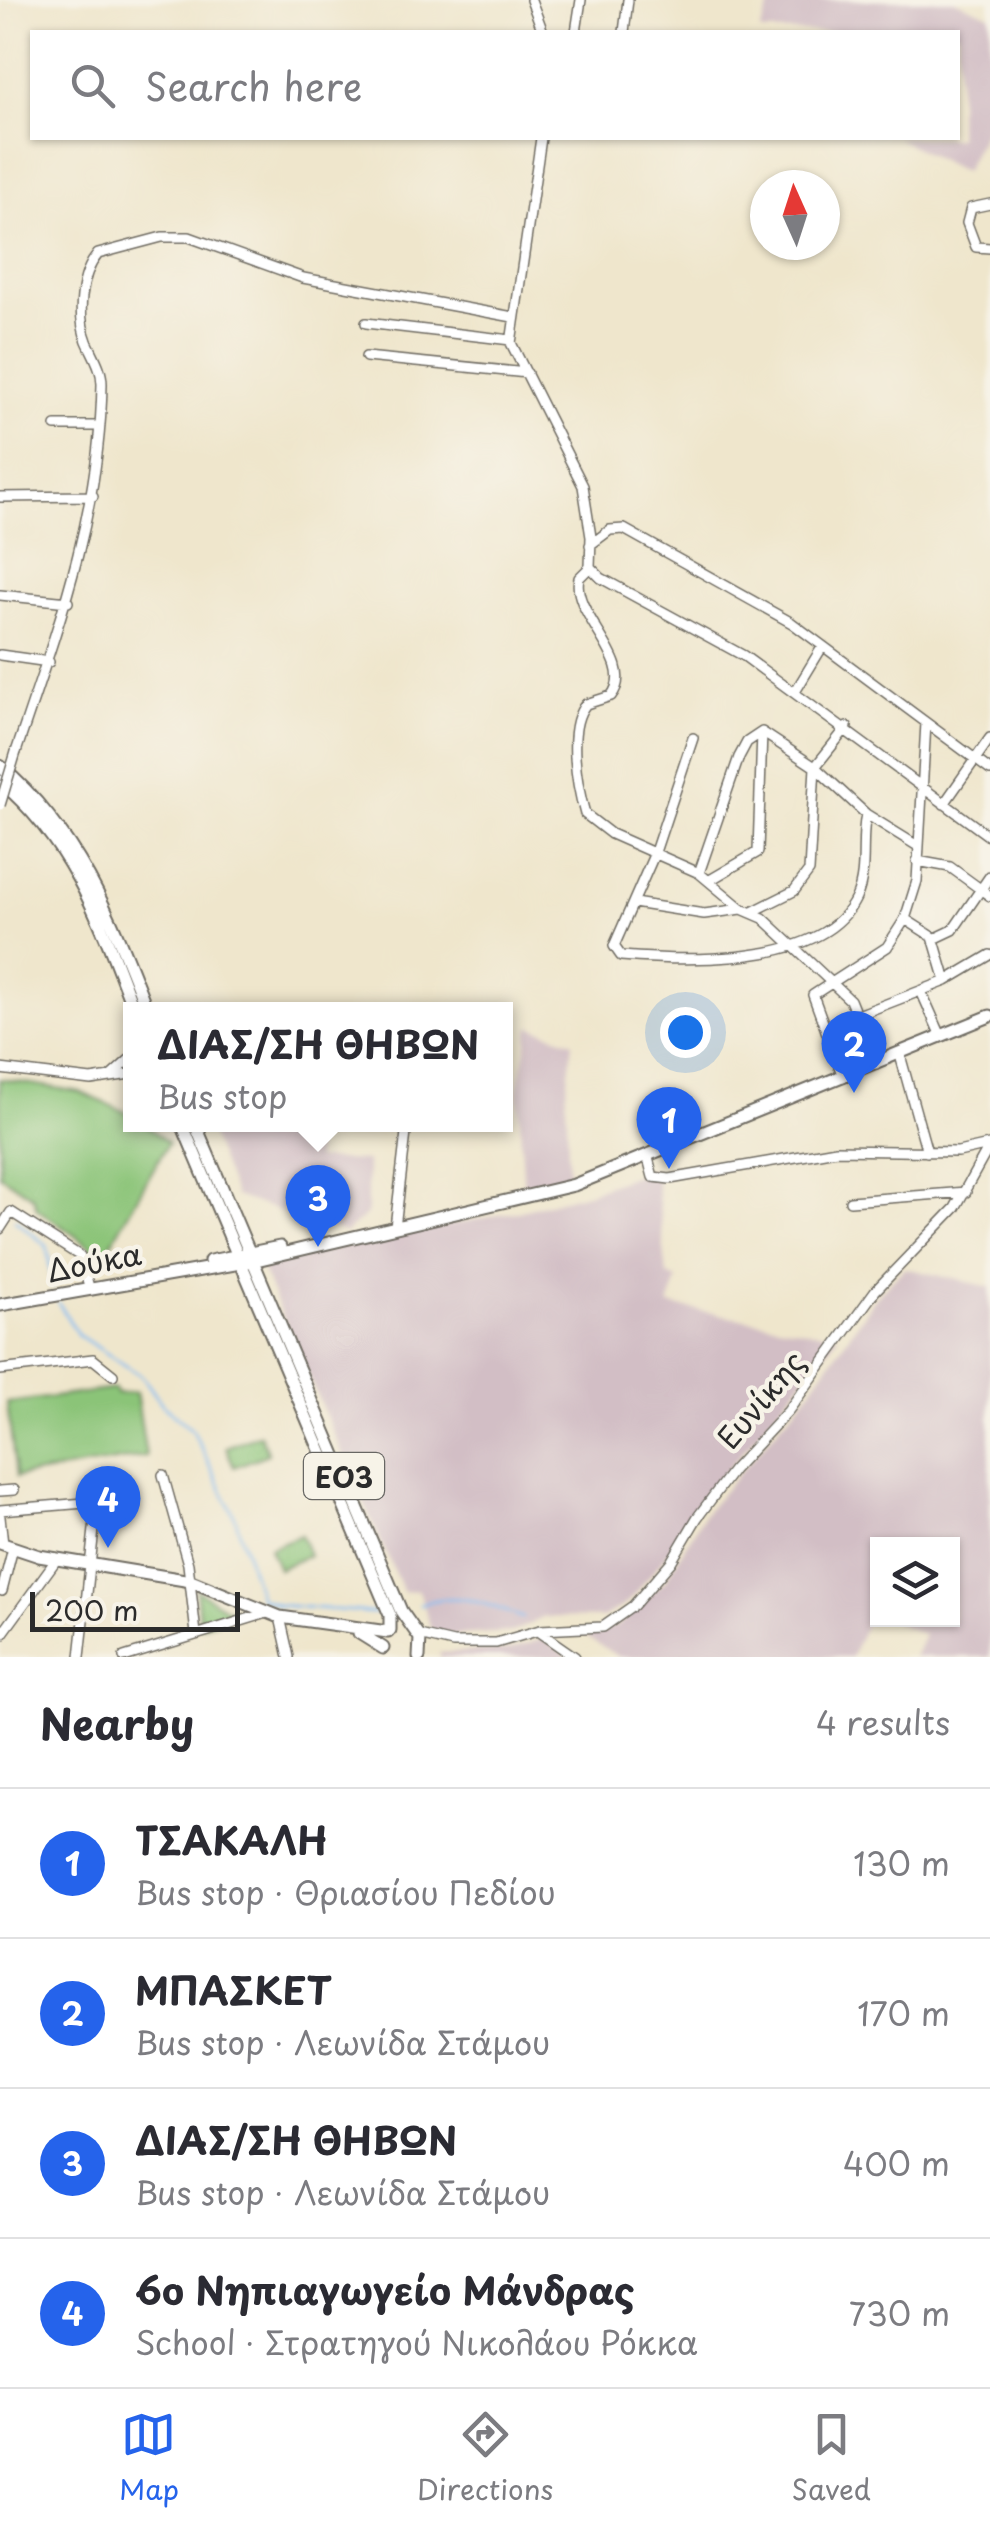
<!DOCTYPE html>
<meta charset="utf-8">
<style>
:root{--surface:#fff;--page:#f7f7f7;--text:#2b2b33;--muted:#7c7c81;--line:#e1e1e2;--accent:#2563eb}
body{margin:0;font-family:"Playpen Sans",sans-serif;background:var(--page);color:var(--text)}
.controls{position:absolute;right:30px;bottom:30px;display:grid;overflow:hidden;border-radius:0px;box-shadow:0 2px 8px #0004}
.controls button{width:90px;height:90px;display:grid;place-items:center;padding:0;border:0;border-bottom:2px solid var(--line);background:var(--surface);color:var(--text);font:50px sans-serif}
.compass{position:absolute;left:750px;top:170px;width:90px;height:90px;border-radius:50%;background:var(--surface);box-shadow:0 2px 8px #0004;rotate:357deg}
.scale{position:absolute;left:30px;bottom:25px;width:210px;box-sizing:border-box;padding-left:10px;border:5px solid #2b2b2b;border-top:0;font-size:28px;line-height:35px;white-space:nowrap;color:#2b2b2b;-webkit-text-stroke:8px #f7f3e8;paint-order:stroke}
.you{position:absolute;left:685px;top:1032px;width:35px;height:35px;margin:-25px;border:8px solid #fff;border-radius:50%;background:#1a73e8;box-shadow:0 0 0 15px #1a73e833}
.badge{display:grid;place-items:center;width:65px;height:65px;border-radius:50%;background:var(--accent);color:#fff;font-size:32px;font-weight:700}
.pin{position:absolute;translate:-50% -82px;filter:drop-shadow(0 2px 5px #0008)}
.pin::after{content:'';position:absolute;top:52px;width:35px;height:30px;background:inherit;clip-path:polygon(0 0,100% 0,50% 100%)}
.popup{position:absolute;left:123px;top:1002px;width:390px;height:130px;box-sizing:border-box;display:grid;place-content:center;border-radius:0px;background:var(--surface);filter:drop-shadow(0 2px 8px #0005);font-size:32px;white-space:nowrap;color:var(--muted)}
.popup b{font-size:38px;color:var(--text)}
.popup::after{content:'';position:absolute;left:50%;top:100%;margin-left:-20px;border:20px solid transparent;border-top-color:var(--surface)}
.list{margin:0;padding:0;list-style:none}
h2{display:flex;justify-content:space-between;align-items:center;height:130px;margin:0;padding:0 40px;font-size:42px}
h2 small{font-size:32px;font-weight:400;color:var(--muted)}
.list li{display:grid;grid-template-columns:65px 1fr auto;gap:30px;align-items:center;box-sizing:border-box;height:150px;padding:0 40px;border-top:2px solid var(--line)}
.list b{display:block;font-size:38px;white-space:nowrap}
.list p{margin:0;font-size:32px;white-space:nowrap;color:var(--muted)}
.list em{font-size:32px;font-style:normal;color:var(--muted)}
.icon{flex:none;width:55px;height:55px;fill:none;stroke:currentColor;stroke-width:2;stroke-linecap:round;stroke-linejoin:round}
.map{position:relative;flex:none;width:990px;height:1657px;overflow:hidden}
.search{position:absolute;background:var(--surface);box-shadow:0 2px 8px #0004;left:30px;right:30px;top:30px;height:110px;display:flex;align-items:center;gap:25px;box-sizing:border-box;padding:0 35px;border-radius:0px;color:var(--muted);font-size:38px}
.sheet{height:730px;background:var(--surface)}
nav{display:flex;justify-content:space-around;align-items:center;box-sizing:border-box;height:140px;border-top:2px solid var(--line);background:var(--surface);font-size:28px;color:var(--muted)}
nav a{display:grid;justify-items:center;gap:5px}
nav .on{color:var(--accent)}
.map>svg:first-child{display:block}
</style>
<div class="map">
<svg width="990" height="1657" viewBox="0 0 990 1657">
<rect width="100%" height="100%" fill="#f7f3e8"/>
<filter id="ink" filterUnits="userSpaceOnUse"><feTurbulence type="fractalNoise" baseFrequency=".01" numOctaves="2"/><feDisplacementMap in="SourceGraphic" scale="20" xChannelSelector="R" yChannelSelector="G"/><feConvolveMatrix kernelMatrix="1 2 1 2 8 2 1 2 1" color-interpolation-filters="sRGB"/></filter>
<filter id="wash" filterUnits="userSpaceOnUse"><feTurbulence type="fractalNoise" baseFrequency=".0048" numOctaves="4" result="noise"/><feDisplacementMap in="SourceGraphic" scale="40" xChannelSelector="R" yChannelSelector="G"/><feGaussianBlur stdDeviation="2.25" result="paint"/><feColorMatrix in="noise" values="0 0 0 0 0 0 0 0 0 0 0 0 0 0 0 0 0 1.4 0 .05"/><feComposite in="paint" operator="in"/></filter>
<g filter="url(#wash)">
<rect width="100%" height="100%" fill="#efe6cc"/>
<path fill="#d2bec5" d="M 772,0 L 954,0 L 990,15 L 990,119 L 964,172 L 896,138 L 958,138 L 958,32 L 760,32 Z
M 530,1026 L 573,1042 L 566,1095 L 569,1181 L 524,1193 L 518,1090 Z
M 206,1125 L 315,1125 L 316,1159 L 367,1161 L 367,1214 L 345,1233 L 235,1196 Z
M 655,1168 L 667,1275 L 677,1279 L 669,1305 L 839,1336 L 693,1511 L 666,1556 L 626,1604 L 603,1618 L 545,1617 L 512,1632 L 433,1636 L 419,1590 L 403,1592 L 259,1263 L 514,1212 L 587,1193 Z
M 905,1268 L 990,1287 L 990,1657 L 914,1657 L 924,1635 L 890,1620 L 952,1620 L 952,1544 L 878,1544 L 877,1614 L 871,1612 L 851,1657 L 619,1657 L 585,1636 L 618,1625 L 665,1581 L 704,1514 L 811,1390 L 877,1295 Z
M 543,1639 L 569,1657 L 441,1657 L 439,1653 L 509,1650 Z"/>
<path fill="#8bc478" stroke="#5b7852" stroke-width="2.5" d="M 0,1079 L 80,1092 L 130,1114 L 130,1124 L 146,1125 L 168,1143 L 104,1256 L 37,1209 L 33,1197 L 0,1175 Z
M 115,1389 L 116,1394 L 136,1392 L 146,1456 L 16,1477 L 7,1403 Z
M 260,1434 L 268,1454 L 234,1467 L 226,1447 Z
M 301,1535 L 309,1555 L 278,1569 L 269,1548 Z
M 196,1589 L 236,1615 L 200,1626 Z"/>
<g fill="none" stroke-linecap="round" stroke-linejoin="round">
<path stroke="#80bcf3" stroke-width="2.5" d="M 15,1220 L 47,1246 L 53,1288
M 58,1302 L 78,1335 L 142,1376 L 162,1404 L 193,1431 L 235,1517 L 260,1598 L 278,1605 L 375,1613
M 420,1605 C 455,1589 489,1605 523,1618"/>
</g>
</g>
<g filter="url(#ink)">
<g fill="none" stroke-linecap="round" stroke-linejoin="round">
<g stroke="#706c63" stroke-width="12">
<path id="minor" d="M 531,0 L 543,32
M 576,32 L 581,0
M 624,32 L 628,0
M 541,138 L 511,343 L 583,486 L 591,537 L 590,567 L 601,578 L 744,656 L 990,837
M 990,204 L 971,208 L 967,223 L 976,247 L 990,248
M 366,323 L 511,340
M 366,357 L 527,373
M 56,426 L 97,426
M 0,497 L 93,496
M 590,545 L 610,530 L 624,529 L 792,623 L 990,770
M 590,567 L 579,578 C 570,614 639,663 611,696 L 586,704 C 566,727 577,786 585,814 L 611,834 L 699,873 L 742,909 L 763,918 L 850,1000 L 876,1064
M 0,595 L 68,602
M 0,655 L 49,662
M 795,692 L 821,649
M 693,738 L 654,855 L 614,946 L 621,956 C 684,961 823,968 856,898 C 868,872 860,841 866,814
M 16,752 C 57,630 100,515 102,384 C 102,368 93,355 87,341 C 77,316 80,275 98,254 L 162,237 L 189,237 L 303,278 L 513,317
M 944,804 L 990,738
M 917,861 L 950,867 L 990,896
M 699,873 L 739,757 L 747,742 L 762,732 L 815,767 L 866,814 L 916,845
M 710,880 L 758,852 L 762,732
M 634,903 L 704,914 L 742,909
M 752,912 L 794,891 L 809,871 L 815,767 L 847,727
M 905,919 L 933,937 L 946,981
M 934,939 L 953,930 L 990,876
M 921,991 L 941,1036
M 858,1015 L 946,981 L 990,955
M 900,1055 L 927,1152
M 0,1069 L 91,1080 L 130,1074
M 110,1077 L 130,1059
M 843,1077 L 813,995 L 887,947 L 905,919 L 917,881 L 926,723
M 648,1158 L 653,1177 L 670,1179 L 836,1150 L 958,1152 L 989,1145
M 850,1201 L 966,1192
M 395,1227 L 407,1124
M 0,1229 L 11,1212 L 80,1256 L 89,1287
M 0,1370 L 93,1359 L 113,1375
M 163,1475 L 188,1564 L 196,1634
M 0,1491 L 14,1490
M 0,1510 L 97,1502 L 80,1657
M 0,1517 L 3,1544
M 2,1591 L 13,1548
M 280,1617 L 289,1657
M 539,1632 L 575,1657
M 419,1635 L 453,1643 L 496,1643 L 540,1630 L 603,1627 L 633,1606 L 671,1562 L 697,1518 L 733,1470 L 788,1411 L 875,1291 L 955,1208 L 990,1145
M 0,1637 L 56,1560
M 124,1657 L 267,1613"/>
</g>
<g stroke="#706c63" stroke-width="15">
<path id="major" d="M 0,766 C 78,832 111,917 147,1010
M 0,781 C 73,842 101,924 134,1010
M 182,1124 L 390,1615 L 390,1630
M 195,1124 L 401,1611 L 420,1638 L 419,1657
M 210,1261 L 280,1247
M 0,1305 L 252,1261 L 574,1185 L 990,1016
M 0,1543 L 39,1556 L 191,1581 L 280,1617 L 388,1632
M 359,1633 L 383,1648"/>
</g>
<use href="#minor" stroke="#fff" stroke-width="9"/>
<use href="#major" stroke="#fff" stroke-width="11"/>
<g stroke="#706c63" stroke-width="12" stroke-linecap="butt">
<path id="minor-bridge" d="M 0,805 L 16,752"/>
</g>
<use href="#minor-bridge" stroke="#fff" stroke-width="9"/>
</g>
</g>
<g text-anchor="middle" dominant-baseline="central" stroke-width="9" stroke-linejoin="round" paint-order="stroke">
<rect fill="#f7f3e8" stroke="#686764" stroke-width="2.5" x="304" y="1453" width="80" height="46" rx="8"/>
<g font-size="28" font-weight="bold" fill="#2b2b2b">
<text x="344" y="1476">ΕΟ3</text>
</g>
<g font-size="30" fill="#2b2b2b" stroke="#f7f3e8">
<text transform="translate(94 1261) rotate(-11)">Δούκα</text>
<text transform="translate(760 1399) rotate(-50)">Ευνίκης</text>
</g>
</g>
</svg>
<div class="controls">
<button><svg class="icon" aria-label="layers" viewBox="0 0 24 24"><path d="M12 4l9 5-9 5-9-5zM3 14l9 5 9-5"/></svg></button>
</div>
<svg class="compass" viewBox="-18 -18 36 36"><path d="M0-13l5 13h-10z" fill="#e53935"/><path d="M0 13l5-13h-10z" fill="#7c7c81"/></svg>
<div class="scale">200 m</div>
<div class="you"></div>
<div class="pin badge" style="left:669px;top:1169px">1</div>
<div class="pin badge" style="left:854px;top:1093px">2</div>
<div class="pin badge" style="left:318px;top:1247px">3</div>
<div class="popup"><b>ΔΙΑΣ/ΣΗ ΘΗΒΩΝ</b>Bus stop</div>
<div class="pin badge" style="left:108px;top:1548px">4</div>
<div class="search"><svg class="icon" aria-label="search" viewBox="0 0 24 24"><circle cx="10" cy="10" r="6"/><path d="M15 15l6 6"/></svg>Search here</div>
</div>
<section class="sheet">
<h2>Nearby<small>4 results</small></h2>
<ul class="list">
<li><span class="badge">1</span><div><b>ΤΣΑΚΑΛΗ</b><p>Bus stop · Θριασίου Πεδίου</p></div><em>130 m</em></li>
<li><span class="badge">2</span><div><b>ΜΠΑΣΚΕΤ</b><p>Bus stop · Λεωνίδα Στάμου</p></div><em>170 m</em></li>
<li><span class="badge">3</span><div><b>ΔΙΑΣ/ΣΗ ΘΗΒΩΝ</b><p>Bus stop · Λεωνίδα Στάμου</p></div><em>400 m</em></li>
<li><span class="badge">4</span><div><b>6ο Νηπιαγωγείο Μάνδρας</b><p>School · Στρατηγού Νικολάου Ρόκκα</p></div><em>730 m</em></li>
</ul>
</section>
<nav>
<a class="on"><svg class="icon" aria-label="map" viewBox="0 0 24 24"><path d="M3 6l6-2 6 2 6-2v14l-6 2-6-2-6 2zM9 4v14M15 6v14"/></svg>Map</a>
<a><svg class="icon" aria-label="directions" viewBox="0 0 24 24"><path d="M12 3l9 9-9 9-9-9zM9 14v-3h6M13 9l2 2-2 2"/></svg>Directions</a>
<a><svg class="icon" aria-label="saved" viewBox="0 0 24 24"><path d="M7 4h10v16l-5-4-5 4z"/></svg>Saved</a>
</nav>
